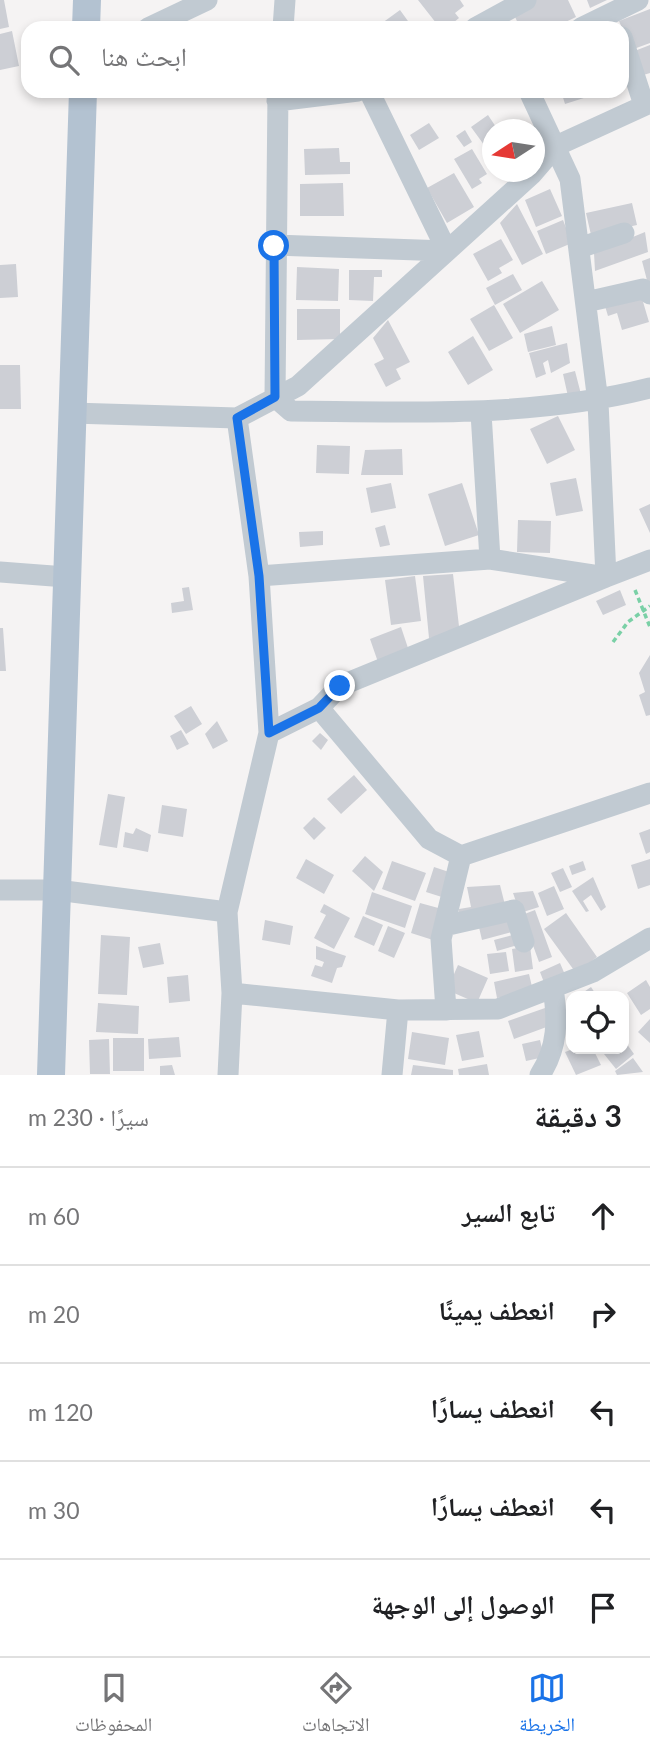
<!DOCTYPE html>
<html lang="ar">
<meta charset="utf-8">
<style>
:root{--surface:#fff;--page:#f2f2f2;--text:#202124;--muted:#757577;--line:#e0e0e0;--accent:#1a73e8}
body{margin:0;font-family:Lato,"Noto Naskh Arabic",sans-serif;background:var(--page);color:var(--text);direction:rtl}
.controls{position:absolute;right:21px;bottom:21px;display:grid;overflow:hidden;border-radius:14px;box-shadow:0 4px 10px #0003}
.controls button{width:63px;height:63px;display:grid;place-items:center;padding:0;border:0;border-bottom:2px solid var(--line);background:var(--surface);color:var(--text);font:35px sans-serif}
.compass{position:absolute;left:482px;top:119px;width:63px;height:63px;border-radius:50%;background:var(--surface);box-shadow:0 4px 10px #0003;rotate:258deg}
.stop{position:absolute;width:21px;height:21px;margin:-16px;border:5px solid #1a73e8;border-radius:50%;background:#fff}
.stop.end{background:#1a73e8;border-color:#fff;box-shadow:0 2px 7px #0008}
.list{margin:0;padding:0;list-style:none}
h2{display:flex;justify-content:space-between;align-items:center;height:91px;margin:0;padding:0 28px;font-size:30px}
h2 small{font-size:23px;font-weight:400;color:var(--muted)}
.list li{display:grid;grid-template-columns:46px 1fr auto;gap:21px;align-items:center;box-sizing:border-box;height:98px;padding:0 28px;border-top:2px solid var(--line)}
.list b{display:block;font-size:26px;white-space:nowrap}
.list em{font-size:23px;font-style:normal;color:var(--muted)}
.icon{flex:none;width:38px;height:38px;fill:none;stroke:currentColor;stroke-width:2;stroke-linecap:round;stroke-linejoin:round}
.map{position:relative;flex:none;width:650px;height:1075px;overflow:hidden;direction:ltr}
.search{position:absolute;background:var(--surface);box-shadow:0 4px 10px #0003;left:21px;right:21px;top:21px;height:77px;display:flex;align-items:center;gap:18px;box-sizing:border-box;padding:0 24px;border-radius:21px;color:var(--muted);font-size:26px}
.sheet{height:581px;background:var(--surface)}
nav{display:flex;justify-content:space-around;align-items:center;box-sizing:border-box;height:98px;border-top:2px solid var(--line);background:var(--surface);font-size:19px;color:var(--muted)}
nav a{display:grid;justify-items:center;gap:4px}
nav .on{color:var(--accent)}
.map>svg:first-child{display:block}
</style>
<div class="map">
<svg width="650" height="1075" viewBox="0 0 650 1075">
<rect width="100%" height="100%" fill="#f5f3f3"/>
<path fill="#cdcfd5" d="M 0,0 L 4,0 L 9,27 L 0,29 Z
M 418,0 L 460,0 L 464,6 L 455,13 L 459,18 L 447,28 L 440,28 Z
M 534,0 L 568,0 L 576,17 L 553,28 L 520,28 L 512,10 Z
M 587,0 L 607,0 L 590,8 Z
M 650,9 L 650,43 L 631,50 L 619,21 Z
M 400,10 L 413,28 L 380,28 L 378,26 Z
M 361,21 L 361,28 L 333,28 L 332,23 Z
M 12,31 L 19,66 L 0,70 L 0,34 Z
M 650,45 L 650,73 L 640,76 L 632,52 Z
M 561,91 L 585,91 L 587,97 L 565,104 Z
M 488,115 L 498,130 L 492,130 L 492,146 L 487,149 L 471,127 Z
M 429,123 L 439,138 L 419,150 L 410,135 Z
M 465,130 L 472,142 L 464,147 L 456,136 Z
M 339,148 L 340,162 L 350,162 L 350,174 L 305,175 L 304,149 Z
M 472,149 L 487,174 L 479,179 L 482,183 L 472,189 L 454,159 Z
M 454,173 L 474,207 L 447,223 L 427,188 Z
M 343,183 L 344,216 L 300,216 L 300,184 Z
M 550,189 L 562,216 L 536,227 L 525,200 Z
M 632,203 L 637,225 L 591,235 L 586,213 Z
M 517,204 L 543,254 L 522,265 L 500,223 Z
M 563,220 L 572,243 L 546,254 L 537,231 Z
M 645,232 L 648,252 L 595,271 L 594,253 Z
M 501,239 L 513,260 L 499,268 L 502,273 L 488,281 L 473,254 Z
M 650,258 L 650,288 L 649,288 L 642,261 Z
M 16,264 L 18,297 L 0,298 L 0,265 Z
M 297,267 L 339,269 L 338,301 L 296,300 Z
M 349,270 L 382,270 L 382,277 L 374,277 L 373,301 L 349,300 Z
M 513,274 L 522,290 L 495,305 L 486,288 Z
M 542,281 L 559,310 L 520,333 L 503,304 Z
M 641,295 L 649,322 L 622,330 L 617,313 L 608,316 L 605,306 Z
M 494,305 L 513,338 L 489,351 L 470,319 Z
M 297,309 L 340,309 L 340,339 L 297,340 Z
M 388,320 L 410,362 L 396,369 L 401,379 L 386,387 L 374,364 L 384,359 L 373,338 Z
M 552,326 L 556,345 L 528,352 L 524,334 Z
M 473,336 L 493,370 L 468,385 L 448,352 Z
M 567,343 L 570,363 L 551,373 L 548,360 L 543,363 L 546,374 L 536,378 L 529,353 Z
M 0,365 L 20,365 L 21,409 L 0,409 Z
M 575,371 L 582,398 L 569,401 L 563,374 Z
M 558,416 L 575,450 L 547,464 L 530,429 Z
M 317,445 L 350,446 L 349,474 L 316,473 Z
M 402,449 L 403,475 L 361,475 L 365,450 Z
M 576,478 L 583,511 L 556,516 L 550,483 Z
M 391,483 L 396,508 L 371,513 L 366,488 Z
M 462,483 L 479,535 L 445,546 L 428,494 Z
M 650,504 L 650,533 L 639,509 Z
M 518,520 L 551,521 L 550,553 L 517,552 Z
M 385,525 L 390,545 L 380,547 L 375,528 Z
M 323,531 L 323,545 L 300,547 L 299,532 Z
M 453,574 L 460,635 L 429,638 L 423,576 Z
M 415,576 L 421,621 L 391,625 L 385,580 Z
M 189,587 L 193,610 L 172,613 L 171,603 L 184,601 L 182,588 Z
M 620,590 L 626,605 L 603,615 L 596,601 Z
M 401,627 L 410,654 L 379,665 L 370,639 Z
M 0,628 L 3,628 L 6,671 L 0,671 Z
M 650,655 L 650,715 L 646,716 L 639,695 L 645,692 L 639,673 Z
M 191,706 L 202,724 L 186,734 L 174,716 Z
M 217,721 L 228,741 L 213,749 L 205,734 Z
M 181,730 L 189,744 L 177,750 L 170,736 Z
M 320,733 L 328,740 L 321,750 L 312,741 Z
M 354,775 L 367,790 L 341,814 L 327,799 Z
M 108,794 L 125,797 L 117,848 L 99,845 Z
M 162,805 L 187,809 L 183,837 L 158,833 Z
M 314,817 L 326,828 L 314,840 L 303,828 Z
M 136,828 L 151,835 L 148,852 L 123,847 L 125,832 L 133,834 Z
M 650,829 L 650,852 L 646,854 L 639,833 Z
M 365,856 L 383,872 L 374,891 L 352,871 Z
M 306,859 L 334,875 L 324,894 L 296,878 Z
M 650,859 L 650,885 L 638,889 L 631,865 Z
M 392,861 L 426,873 L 415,901 L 382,889 Z
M 583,861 L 586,870 L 572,875 L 569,866 Z
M 434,867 L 452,873 L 445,898 L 426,892 Z
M 563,868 L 572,887 L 560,892 L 551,873 Z
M 593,877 L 606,907 L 601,911 L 591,895 L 583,901 L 589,911 L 586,912 L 572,891 Z
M 500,885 L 506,909 L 457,922 L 459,909 L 471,907 L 467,887 Z
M 554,886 L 564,909 L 547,916 L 538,893 Z
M 533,891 L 539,907 L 520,913 L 513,893 Z
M 372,892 L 412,906 L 405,928 L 365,914 Z
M 420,903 L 442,909 L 433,940 L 411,933 Z
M 324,904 L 350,918 L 334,949 L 314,938 L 326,915 L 320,912 Z
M 535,910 L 552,957 L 539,962 L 522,915 Z
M 566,913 L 597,957 L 576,973 L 544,929 Z
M 363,916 L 383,925 L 374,946 L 354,937 Z
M 508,916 L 512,932 L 482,940 L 478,923 Z
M 265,920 L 293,926 L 290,945 L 262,940 Z
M 388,926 L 405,933 L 394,958 L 378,951 Z
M 516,934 L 518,945 L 497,951 L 494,940 Z
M 101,935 L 130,937 L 127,995 L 98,994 Z
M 160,943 L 164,964 L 143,968 L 138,947 Z
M 316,946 L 346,956 L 342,967 L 337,968 L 332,983 L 311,976 L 315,965 L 322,967 L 324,962 L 316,959 Z
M 530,946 L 533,969 L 515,972 L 512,949 Z
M 506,952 L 509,971 L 490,974 L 487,954 Z
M 560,963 L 566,977 L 545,985 L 540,972 Z
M 458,965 L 488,978 L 477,1003 L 447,990 Z
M 529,974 L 533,991 L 497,998 L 494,982 Z
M 188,975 L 190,1001 L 169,1003 L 167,977 Z
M 646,980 L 650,987 L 650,1009 L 641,1015 L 627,993 Z
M 591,987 L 597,996 L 578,996 Z
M 98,1003 L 139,1006 L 138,1034 L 96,1032 Z
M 545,1008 L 552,1025 L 514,1039 L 508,1021 Z
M 650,1019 L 650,1043 L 638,1032 Z
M 479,1031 L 484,1057 L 462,1061 L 456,1035 Z
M 412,1032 L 449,1038 L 445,1065 L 408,1059 Z
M 179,1037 L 181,1057 L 149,1059 L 148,1039 Z
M 113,1038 L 144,1038 L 144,1071 L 113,1071 Z
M 109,1039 L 110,1074 L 90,1074 L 89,1040 Z
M 540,1040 L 544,1057 L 526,1061 L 522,1044 Z
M 624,1040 L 634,1054 L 616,1069 L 600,1049 L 624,1049 Z
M 573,1049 L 593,1049 L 601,1065 L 576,1075 L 565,1052 Z
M 633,1058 L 643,1072 L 617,1075 L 615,1071 Z
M 487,1064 L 489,1075 L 459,1075 L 458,1069 Z
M 172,1065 L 175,1075 L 160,1075 L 160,1066 Z
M 413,1065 L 453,1070 L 453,1075 L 411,1075 Z"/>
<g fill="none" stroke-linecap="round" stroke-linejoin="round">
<path stroke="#7ad0a6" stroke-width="3.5" stroke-dasharray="5 3.5" stroke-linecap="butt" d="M 635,590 L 650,627
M 613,642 L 628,622 L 650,606"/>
<path stroke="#c1cad2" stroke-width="21" d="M 148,28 L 207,0
M 283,28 L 285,0
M 475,28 L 526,0
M 581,28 L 638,0
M 622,37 L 644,105
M 278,91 L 275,397 L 291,411 C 411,412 532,418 650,388
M 277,101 L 358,91
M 274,245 L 447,251 L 369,91
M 579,248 L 624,233
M 586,302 L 643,289 L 650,294
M 72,413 L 237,418 L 298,386 L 532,174 L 556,146 L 650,103
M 481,413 L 490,559
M 237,418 L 259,576 L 490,559 L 606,577 L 650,560
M 0,572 L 66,577
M 319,708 L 429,839 L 461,856 L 650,793
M 269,733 L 319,708 L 340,686 L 606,577 L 598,402 L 570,179 L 529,91
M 0,890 L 57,890 L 227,912 L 232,993 L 228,1075
M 227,912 L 269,733 L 259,576
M 444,926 L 514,910 L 524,942
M 232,993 L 398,1010 L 498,1009 L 593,972 L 650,938
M 446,1010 L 441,939 L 461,856
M 392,1075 L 398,1010
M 540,1075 C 558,1047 558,1020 553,988"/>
<path stroke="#b3c2d1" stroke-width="28" d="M 86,28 L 87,0
M 51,1075 L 83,91"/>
</g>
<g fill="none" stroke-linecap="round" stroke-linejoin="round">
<path stroke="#1a73e8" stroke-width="9" d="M 274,246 L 275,397 L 237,418 L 259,576 L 269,733 L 319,708 L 340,686"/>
</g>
</svg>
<div class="controls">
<button><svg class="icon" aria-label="locate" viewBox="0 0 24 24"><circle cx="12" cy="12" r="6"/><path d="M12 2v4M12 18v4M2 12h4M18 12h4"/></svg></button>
</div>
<svg class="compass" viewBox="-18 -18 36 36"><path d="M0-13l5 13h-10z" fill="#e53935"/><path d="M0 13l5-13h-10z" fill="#757577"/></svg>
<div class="stop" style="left:274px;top:246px"></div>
<div class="stop end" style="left:340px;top:686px"></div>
<div class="search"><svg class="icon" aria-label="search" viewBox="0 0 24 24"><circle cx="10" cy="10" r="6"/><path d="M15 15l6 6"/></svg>ابحث هنا</div>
</div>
<section class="sheet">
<h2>3 دقيقة<small>سيرًا · 230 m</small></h2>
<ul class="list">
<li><svg class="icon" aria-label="ahead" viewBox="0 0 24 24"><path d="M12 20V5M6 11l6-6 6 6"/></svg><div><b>تابع السير</b></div><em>60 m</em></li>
<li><svg class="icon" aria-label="right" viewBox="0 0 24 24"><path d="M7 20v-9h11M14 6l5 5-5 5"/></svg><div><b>انعطف يمينًا</b></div><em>20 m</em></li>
<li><svg class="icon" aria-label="left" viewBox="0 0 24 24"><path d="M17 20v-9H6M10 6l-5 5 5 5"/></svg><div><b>انعطف يسارًا</b></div><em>120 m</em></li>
<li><svg class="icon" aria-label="left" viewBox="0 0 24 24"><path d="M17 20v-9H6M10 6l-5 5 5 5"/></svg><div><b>انعطف يسارًا</b></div><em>30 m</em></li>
<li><svg class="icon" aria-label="arrive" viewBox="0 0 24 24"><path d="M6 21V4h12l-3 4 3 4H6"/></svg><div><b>الوصول إلى الوجهة</b></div></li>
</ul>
</section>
<nav>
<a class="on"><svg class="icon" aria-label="map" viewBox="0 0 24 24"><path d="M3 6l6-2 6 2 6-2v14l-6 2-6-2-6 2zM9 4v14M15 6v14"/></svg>الخريطة</a>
<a><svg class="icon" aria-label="directions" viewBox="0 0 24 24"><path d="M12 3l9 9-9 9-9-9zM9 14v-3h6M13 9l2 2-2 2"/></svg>الاتجاهات</a>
<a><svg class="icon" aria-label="saved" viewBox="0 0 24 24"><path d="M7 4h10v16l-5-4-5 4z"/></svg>المحفوظات</a>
</nav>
